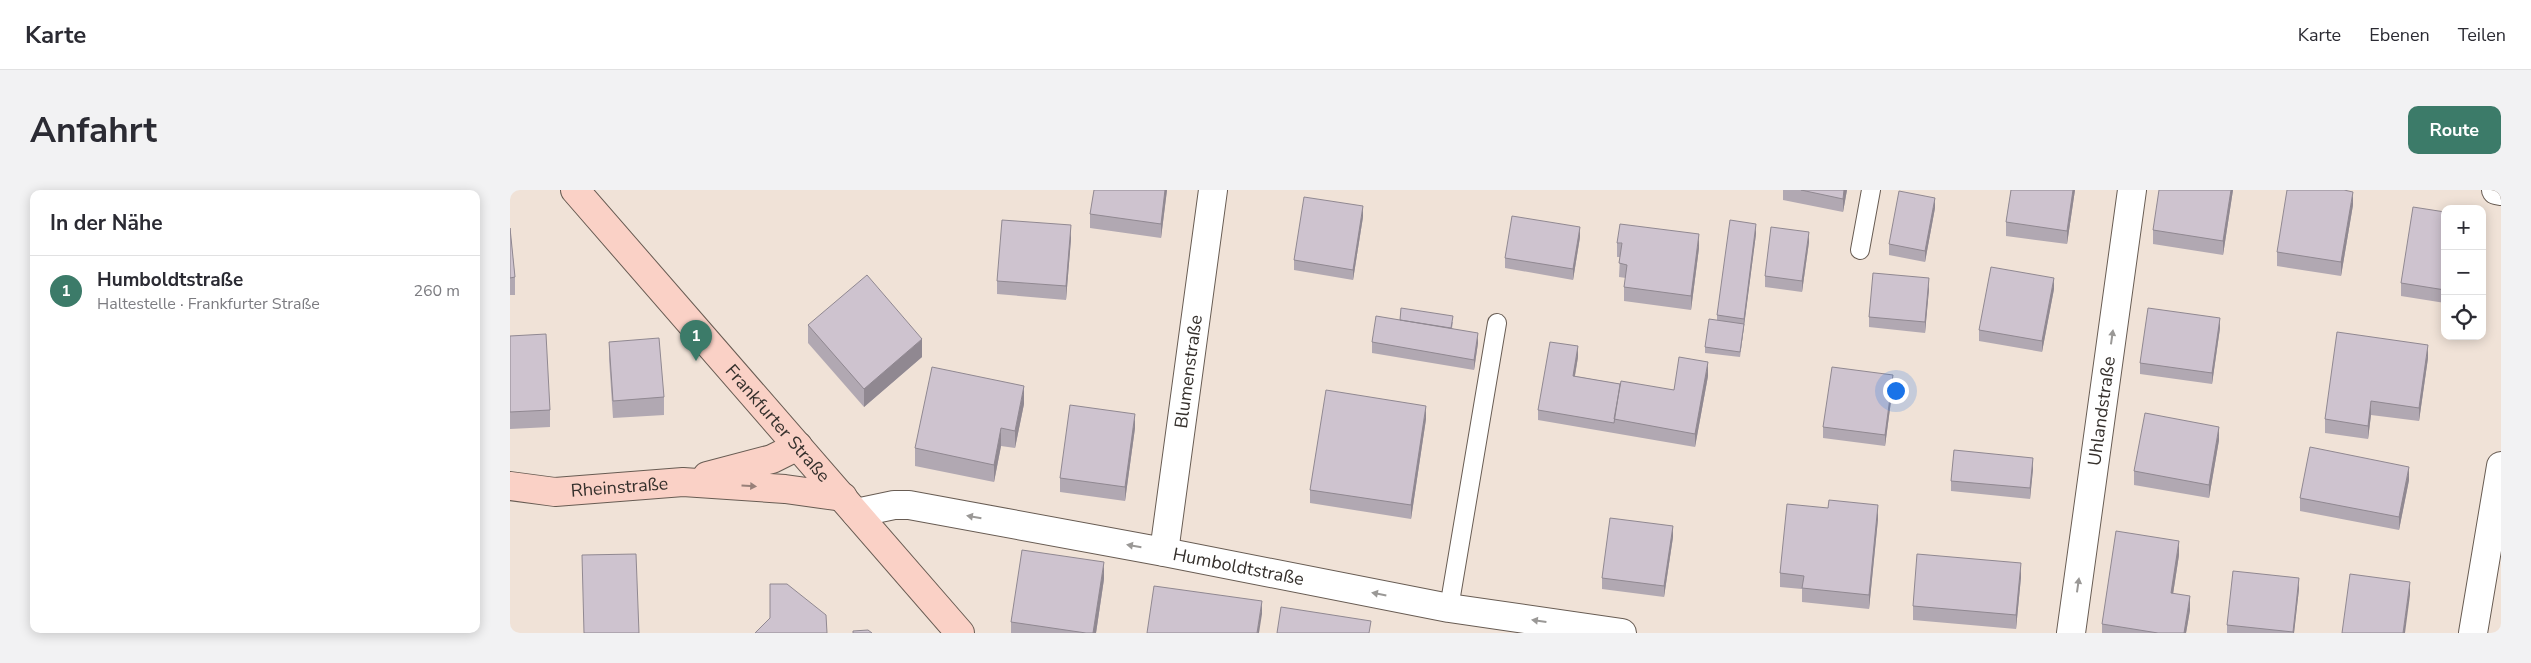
<!DOCTYPE html>
<html lang="de">
<meta charset="utf-8">
<style>
:root{--surface:#fff;--page:#f2f2f3;--text:#2b2b33;--muted:#7c7c81;--line:#e1e1e2;--accent:#3c7b69}
body{margin:0;font-family:"Nunito Sans",sans-serif;background:var(--page);color:var(--text)}
.controls{position:absolute;right:15px;top:15px;display:grid;overflow:hidden;border-radius:10px;box-shadow:0 2px 12px #0003}
.controls button{width:45px;height:45px;display:grid;place-items:center;padding:0;border:0;border-bottom:1px solid var(--line);background:var(--surface);color:var(--text);font:25px sans-serif}
.you{position:absolute;left:1385px;top:200px;width:18px;height:18px;margin:-12px;border:4px solid #fff;border-radius:50%;background:#1a73e8;box-shadow:0 0 0 8px #1a73e833}
.badge{display:grid;place-items:center;width:32px;height:32px;border-radius:50%;background:var(--accent);color:#fff;font-size:16px;font-weight:700}
.pin{position:absolute;translate:-50% -41px;filter:drop-shadow(0 1px 2px #0008)}
.pin::after{content:'';position:absolute;top:26px;width:18px;height:15px;background:inherit;clip-path:polygon(0 0,100% 0,50% 100%)}
.list{margin:0;padding:0;list-style:none}
h2{display:flex;justify-content:space-between;align-items:center;height:65px;margin:0;padding:0 20px;font-size:21px}
h2 small{font-size:16px;font-weight:400;color:var(--muted)}
.list li{display:grid;grid-template-columns:32px 1fr auto;gap:15px;align-items:center;box-sizing:border-box;height:70px;padding:0 20px;border-top:1px solid var(--line)}
.list b{display:block;font-size:19px;white-space:nowrap}
.list p{margin:0;font-size:16px;white-space:nowrap;color:var(--muted)}
.list em{font-size:16px;font-style:normal;color:var(--muted)}
.icon{flex:none;width:28px;height:28px;fill:none;stroke:currentColor;stroke-width:2;stroke-linecap:round;stroke-linejoin:round}
.map{position:relative;flex:none;width:1991px;height:443px;overflow:hidden;border-radius:10px}
header{display:flex;align-items:center;gap:30px;box-sizing:border-box;height:70px;padding:0 25px;background:var(--surface);border-bottom:1px solid var(--line)}
header strong{font-size:24px}
nav{display:flex;gap:28px;margin-inline-start:auto;font-size:18px}
.intro{display:flex;align-items:center;justify-content:space-between;box-sizing:border-box;height:120px;padding:0 30px}
h1{margin:0;font-size:35px}
.button{padding:12px 22px;border-radius:10px;background:var(--accent);color:#fff;font-size:18px;font-weight:700}
main{display:flex;gap:30px;padding:0 30px}
aside{flex:1;background:var(--surface);border-radius:10px;box-shadow:0 2px 12px #0003}
.map>svg:first-child{display:block}
</style>
<header>
<strong>Karte</strong>
<nav><a>Karte</a><a>Ebenen</a><a>Teilen</a></nav>
</header>
<div class="intro"><h1>Anfahrt</h1><a class="button">Route</a></div>
<main>
<aside>
<h2>In der Nähe<small></small></h2>
<ul class="list">
<li><span class="badge">1</span><div><b>Humboldtstraße</b><p>Haltestelle · Frankfurter Straße</p></div><em>260 m</em></li>
</ul>
</aside>
<div class="map">
<svg width="1991" height="443" viewBox="0 0 1991 443">
<rect width="100%" height="100%" fill="#f0e2d7"/>
<g fill="none" stroke-linecap="round" stroke-linejoin="round">
<g stroke="#685c53" stroke-width="20">
<path id="lane" d="M 1350,60 L 1361,0
M 939,418 L 987,133"/>
</g>
<g stroke="#685c53" stroke-width="30">
<g id="street">
<path d="M 1986,0 L 1991,1"/>
<path id="s1" d="M 346,323 L 384,315 L 399,315 L 654,362 L 939,418 L 1112,443"/>
<path id="s2" d="M 654,362 L 703,0"/>
<path id="s3" d="M 1561,443 L 1622,0"/>
<path d="M 1963,443 L 1991,276"/>
</g>
</g>
<g stroke="#685c53" stroke-width="30">
<g id="secondary">
<path id="s4" d="M 65,0 L 450,443"/>
<path d="M 197,286 L 262,269 L 288,256"/>
<path id="s5" d="M 0,296 L 45,302 L 173,292 L 275,299 L 333,307"/>
</g>
</g>
<use href="#lane" stroke="#fff" stroke-width="18"/>
<use href="#street" stroke="#fff" stroke-width="28"/>
<use href="#secondary" stroke="#fad1c6" stroke-width="28"/>
</g>
<path fill="#b1a8b2" d="M 657,0 L 651,48 L 580,38 L 580,24 Z
M 1273,0 L 1337,0 L 1333,22 L 1273,10 Z
M 1501,0 L 1565,0 L 1557,54 L 1496,46 L 1496,32 Z
M 1723,0 L 1713,65 L 1643,54 L 1643,40 Z
M 1843,15 L 1831,86 L 1767,76 L 1767,62 Z
M 1425,18 L 1415,72 L 1379,65 L 1379,54 Z
M 1935,22 L 1935,113 L 1891,106 L 1891,93 Z
M 853,27 L 843,90 L 784,80 L 784,70 Z
M 0,38 L 5,87 L 5,105 L 0,105 Z
M 1246,44 L 1230,167 L 1195,163 L 1195,157 L 1207,130 L 1207,125 Z
M 1070,47 L 1063,90 L 995,78 L 995,68 Z
M 561,49 L 556,110 L 487,104 L 487,91 Z
M 1299,52 L 1292,102 L 1255,97 L 1255,86 Z
M 1107,53 L 1189,58 L 1181,120 L 1114,111 L 1114,97 L 1116,88 L 1109,87 L 1110,67 L 1107,67 Z
M 1419,99 L 1415,143 L 1359,137 L 1359,127 Z
M 1544,99 L 1532,162 L 1469,151 L 1469,140 Z
M 890,130 L 943,132 L 942,138 L 968,153 L 964,180 L 862,163 L 862,152 Z
M 298,135 L 412,167 L 354,217 L 298,153 Z
M 1710,138 L 1702,194 L 1630,184 L 1630,173 Z
M 0,146 L 40,220 L 40,237 L 0,239 Z
M 99,152 L 154,207 L 154,225 L 103,228 L 99,169 Z
M 1068,167 L 1065,186 L 1110,194 L 1164,200 L 1198,186 L 1185,257 L 1028,230 L 1028,220 Z
M 1918,168 L 1909,231 L 1861,225 L 1858,249 L 1815,243 L 1815,229 Z
M 1383,196 L 1375,256 L 1313,248 L 1313,237 Z
M 514,214 L 505,258 L 491,256 L 484,292 L 405,276 L 405,258 Z
M 916,229 L 901,329 L 800,313 L 800,300 Z
M 625,238 L 615,311 L 550,302 L 550,288 Z
M 1709,250 L 1699,308 L 1624,295 L 1624,281 Z
M 1523,279 L 1520,309 L 1441,301 L 1441,291 Z
M 1899,290 L 1889,340 L 1790,321 L 1790,308 Z
M 1368,329 L 1359,419 L 1292,412 L 1292,399 L 1270,397 L 1270,383 Z
M 1163,347 L 1154,407 L 1092,399 L 1092,388 Z
M 1669,365 L 1663,404 L 1680,420 L 1676,443 L 1592,443 L 1592,434 Z
M 1511,387 L 1506,439 L 1403,430 L 1403,416 Z
M 594,389 L 586,443 L 501,443 L 501,432 Z
M 1789,399 L 1784,443 L 1717,443 L 1717,435 Z"/>
<path fill="#908891" d="M 655,0 L 657,0 L 651,48 L 651,34 Z
M 1334,0 L 1337,0 L 1333,22 L 1333,9 Z
M 1563,0 L 1565,0 L 1557,54 L 1557,41 Z
M 1721,0 L 1723,0 L 1713,65 L 1713,51 Z
M 1843,2 L 1843,15 L 1831,86 L 1831,72 Z
M 1425,8 L 1425,18 L 1415,72 L 1415,61 Z
M 853,16 L 853,27 L 843,90 L 843,80 Z
M 1246,34 L 1246,44 L 1230,167 L 1234,129 Z
M 561,35 L 561,49 L 556,110 L 556,96 Z
M 1070,37 L 1070,47 L 1063,90 L 1063,79 Z
M 1299,42 L 1299,52 L 1292,102 L 1292,91 Z
M 1189,44 L 1189,58 L 1181,120 L 1181,106 Z
M 1419,88 L 1419,99 L 1415,143 L 1415,132 Z
M 1544,88 L 1544,99 L 1532,162 L 1532,151 Z
M 1710,128 L 1710,138 L 1702,194 L 1702,183 Z
M 968,143 L 968,153 L 964,180 L 964,170 Z
M 412,149 L 412,167 L 354,217 L 354,199 Z
M 1918,155 L 1918,168 L 1909,231 L 1909,218 Z
M 1068,156 L 1068,167 L 1063,196 L 1063,186 Z
M 1198,172 L 1198,186 L 1185,257 L 1185,244 Z
M 1383,185 L 1383,196 L 1375,256 L 1375,245 Z
M 514,196 L 514,214 L 505,258 L 505,241 Z
M 1861,211 L 1861,225 L 1858,249 L 1858,236 Z
M 916,216 L 916,229 L 901,329 L 901,315 Z
M 625,224 L 625,238 L 615,311 L 615,297 Z
M 1709,237 L 1709,250 L 1699,308 L 1699,295 Z
M 491,238 L 491,256 L 484,292 L 484,275 Z
M 1523,268 L 1523,279 L 1520,309 L 1520,298 Z
M 1899,277 L 1899,290 L 1889,340 L 1889,327 Z
M 1368,315 L 1368,329 L 1359,419 L 1359,405 Z
M 1163,336 L 1163,347 L 1154,407 L 1154,396 Z
M 1669,351 L 1669,365 L 1661,417 L 1661,403 Z
M 594,372 L 594,389 L 586,443 L 583,443 Z
M 1511,373 L 1511,387 L 1506,439 L 1506,425 Z
M 1789,388 L 1789,399 L 1784,443 L 1783,443 Z
M 1900,392 L 1900,405 L 1895,443 L 1893,443 Z
M 1680,406 L 1680,420 L 1676,443 L 1674,443 Z
M 752,411 L 752,424 L 749,443 L 747,443 Z"/>
<path fill="#cec3cf" stroke="#908891" d="M 584,0 L 655,0 L 651,34 L 580,24 Z
M 1291,0 L 1334,0 L 1333,9 Z
M 1501,0 L 1563,0 L 1557,41 L 1496,32 Z
M 1649,0 L 1721,0 L 1713,51 L 1643,40 Z
M 1777,0 L 1834,0 L 1843,2 L 1831,72 L 1767,62 Z
M 1389,1 L 1425,8 L 1415,61 L 1379,54 Z
M 794,7 L 853,16 L 843,80 L 784,70 Z
M 1903,17 L 1935,22 L 1935,100 L 1891,93 Z
M 1002,26 L 1070,37 L 1063,79 L 995,68 Z
M 492,30 L 561,35 L 556,96 L 487,91 Z
M 1220,30 L 1246,34 L 1234,129 L 1207,125 Z
M 1110,34 L 1189,44 L 1181,106 L 1114,97 L 1117,75 L 1109,73 L 1112,53 L 1107,53 Z
M 1261,37 L 1299,42 L 1292,91 L 1255,86 Z
M 0,38 L 5,87 L 0,88 Z
M 1481,77 L 1544,88 L 1532,151 L 1469,140 Z
M 1363,83 L 1419,88 L 1415,132 L 1359,127 Z
M 357,85 L 412,149 L 354,199 L 298,135 Z
M 891,118 L 943,126 L 941,138 L 890,130 Z
M 1638,118 L 1710,128 L 1702,183 L 1630,173 Z
M 866,126 L 968,143 L 964,170 L 862,152 Z
M 1199,129 L 1234,134 L 1230,162 L 1195,157 Z
M 1827,142 L 1918,155 L 1909,218 L 1861,211 L 1858,236 L 1815,229 Z
M 36,144 L 40,220 L 0,222 L 0,146 Z
M 149,148 L 154,207 L 103,211 L 99,152 Z
M 1040,152 L 1068,156 L 1063,186 L 1110,194 L 1104,233 L 1028,220 Z
M 1169,167 L 1198,172 L 1185,244 L 1104,229 L 1111,191 L 1164,200 Z
M 422,177 L 514,196 L 505,241 L 491,238 L 484,275 L 405,258 Z
M 1322,177 L 1383,185 L 1375,245 L 1313,237 Z
M 816,200 L 916,216 L 901,315 L 800,300 Z
M 560,215 L 625,224 L 615,297 L 550,288 Z
M 1635,223 L 1709,237 L 1699,295 L 1624,281 Z
M 1800,257 L 1899,277 L 1889,327 L 1790,308 Z
M 1444,260 L 1523,268 L 1520,298 L 1441,291 Z
M 1319,310 L 1368,315 L 1359,405 L 1292,398 L 1294,386 L 1270,383 L 1277,314 L 1318,318 Z
M 1100,328 L 1163,336 L 1154,396 L 1092,388 Z
M 1606,341 L 1669,351 L 1661,403 L 1680,406 L 1674,443 L 1648,443 L 1592,434 Z
M 512,360 L 594,372 L 583,443 L 576,443 L 501,432 Z
M 126,364 L 129,443 L 74,443 L 72,365 Z
M 1407,364 L 1511,373 L 1506,425 L 1403,416 Z
M 1723,381 L 1789,388 L 1783,442 L 1717,435 Z
M 1840,384 L 1900,392 L 1893,443 L 1832,443 Z
M 260,394 L 277,394 L 316,425 L 317,443 L 245,443 L 260,428 Z
M 644,396 L 752,411 L 747,443 L 637,443 Z
M 771,417 L 861,431 L 859,443 L 767,443 Z
M 358,440 L 362,443 L 343,443 L 343,441 Z"/>
<defs><path id="oneway-solid" d="M-6-.8H1V-3.2L6.5 0L1 3.2V.8H-6Z" transform="scale(1.25)"/></defs>
<g fill="#9a9896">
<use href="#oneway-solid" transform="translate(1602 147) rotate(-82)"/>
<use href="#oneway-solid" transform="translate(464 327) rotate(-170)"/>
<use href="#oneway-solid" transform="translate(624 356) rotate(-170)"/>
<use href="#oneway-solid" transform="translate(1568 395) rotate(-82)"/>
<use href="#oneway-solid" transform="translate(869 404) rotate(-169)"/>
<use href="#oneway-solid" transform="translate(1029 431) rotate(-172)"/>
</g>
<use fill="#988079" href="#oneway-solid" transform="translate(239 296) rotate(3)"/>
<g text-anchor="middle" dominant-baseline="central" stroke-width="5" stroke-linejoin="round" paint-order="stroke">
<g font-size="18" fill="#35302c" stroke="#fdefe4">
<text stroke="none"><textPath href="#s2" startOffset="182">Blumenstraße</textPath></text>
<text stroke="none"><textPath href="#s3" startOffset="224">Uhlandstraße</textPath></text>
<text stroke="none"><textPath href="#s4" startOffset="309">Frankfurter Straße</textPath></text>
<text stroke="none"><textPath href="#s5" startOffset="110">Rheinstraße</textPath></text>
<text stroke="none"><textPath href="#s1" startOffset="389">Humboldtstraße</textPath></text>
</g>
</g>
</svg>
<div class="controls">
<button>+</button>
<button>−</button>
<button><svg class="icon" aria-label="locate" viewBox="0 0 24 24"><circle cx="12" cy="12" r="6"/><path d="M12 2v4M12 18v4M2 12h4M18 12h4"/></svg></button>
</div>
<div class="you"></div>
<div class="pin badge" style="left:186px;top:171px">1</div>
</div>
</main>
